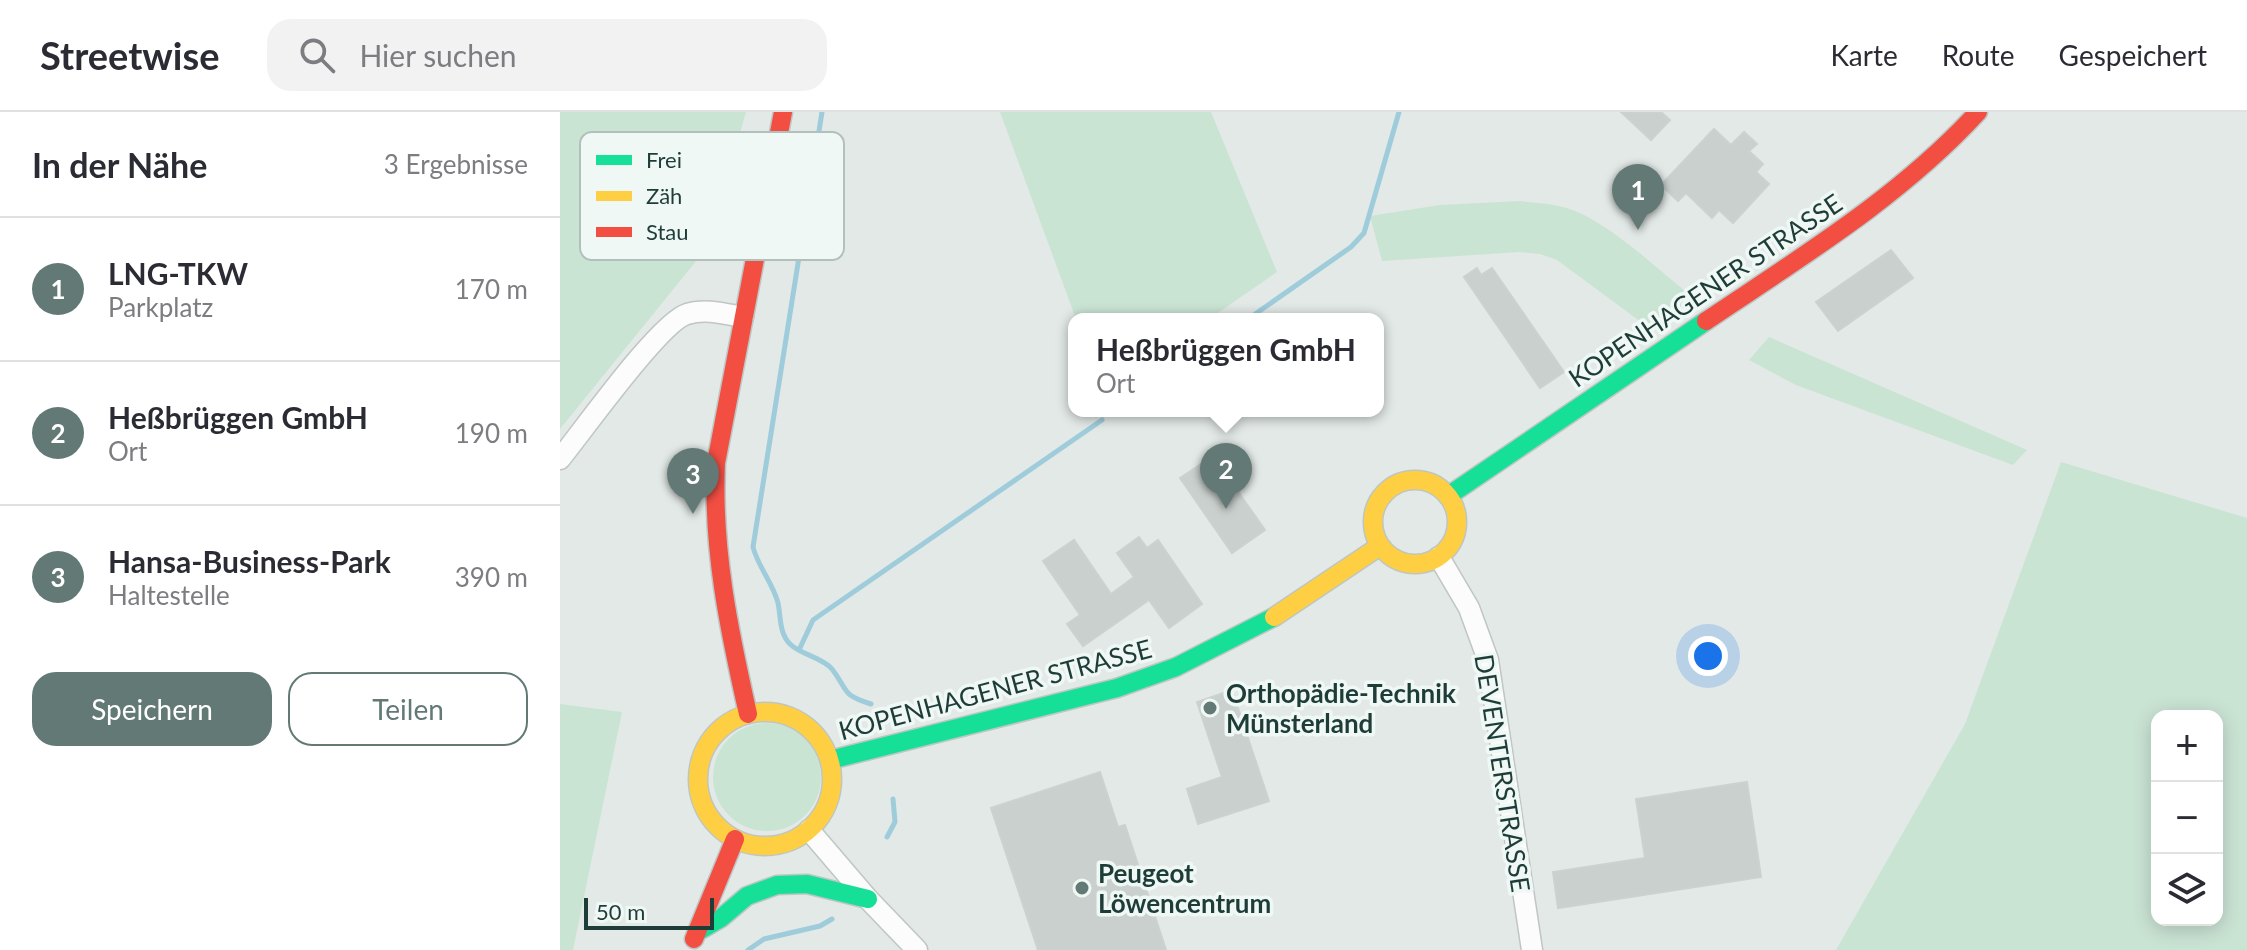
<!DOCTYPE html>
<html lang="de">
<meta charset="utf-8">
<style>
:root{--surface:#fff;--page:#f2f2f3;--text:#2b2b33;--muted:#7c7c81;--line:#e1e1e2;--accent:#637975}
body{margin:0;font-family:Lato,sans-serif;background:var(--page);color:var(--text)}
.controls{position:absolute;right:24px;bottom:24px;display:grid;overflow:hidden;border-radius:16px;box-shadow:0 4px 20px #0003}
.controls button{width:72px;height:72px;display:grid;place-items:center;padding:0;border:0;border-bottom:2px solid var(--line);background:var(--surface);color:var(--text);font:40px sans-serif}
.scale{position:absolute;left:24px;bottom:20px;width:130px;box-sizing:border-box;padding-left:8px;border:4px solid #1f3d38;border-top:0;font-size:22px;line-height:28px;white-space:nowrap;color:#1f3d38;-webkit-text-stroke:6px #f0f8f5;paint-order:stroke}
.you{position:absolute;left:1148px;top:544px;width:28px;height:28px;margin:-20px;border:6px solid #fff;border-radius:50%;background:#1a73e8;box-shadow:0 0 0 12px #1a73e833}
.badge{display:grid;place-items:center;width:52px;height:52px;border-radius:50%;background:var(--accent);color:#fff;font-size:26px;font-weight:700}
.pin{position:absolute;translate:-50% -66px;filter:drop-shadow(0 2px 4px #0008)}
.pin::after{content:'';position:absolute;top:42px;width:28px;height:24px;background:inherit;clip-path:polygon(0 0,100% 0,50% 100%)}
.popup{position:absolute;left:508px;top:201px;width:316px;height:104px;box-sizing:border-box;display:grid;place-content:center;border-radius:16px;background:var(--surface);filter:drop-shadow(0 2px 6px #0005);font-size:26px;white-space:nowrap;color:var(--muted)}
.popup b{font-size:30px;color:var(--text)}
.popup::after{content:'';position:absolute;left:50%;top:100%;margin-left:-16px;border:16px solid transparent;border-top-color:var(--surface)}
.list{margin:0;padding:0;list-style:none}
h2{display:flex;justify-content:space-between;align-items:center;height:104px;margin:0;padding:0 32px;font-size:34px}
h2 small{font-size:26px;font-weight:400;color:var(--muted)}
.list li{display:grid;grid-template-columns:52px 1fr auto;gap:24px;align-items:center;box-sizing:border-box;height:144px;padding:0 32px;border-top:2px solid var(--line)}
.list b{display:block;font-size:30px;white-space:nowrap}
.list p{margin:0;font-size:26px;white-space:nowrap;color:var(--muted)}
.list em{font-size:26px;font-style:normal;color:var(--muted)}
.actions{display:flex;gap:16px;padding:24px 32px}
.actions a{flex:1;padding:18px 0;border:2px solid var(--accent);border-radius:24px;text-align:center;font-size:28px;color:var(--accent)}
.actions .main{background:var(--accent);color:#fff}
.icon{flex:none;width:44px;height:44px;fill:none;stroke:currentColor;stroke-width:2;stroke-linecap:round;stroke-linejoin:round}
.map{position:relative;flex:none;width:1687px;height:838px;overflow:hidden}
header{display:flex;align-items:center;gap:48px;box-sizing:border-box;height:112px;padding:0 40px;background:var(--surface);border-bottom:2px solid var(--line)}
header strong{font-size:38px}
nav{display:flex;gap:44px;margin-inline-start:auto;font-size:28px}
.search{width:560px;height:72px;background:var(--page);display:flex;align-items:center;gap:20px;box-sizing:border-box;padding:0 28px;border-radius:24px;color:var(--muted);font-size:30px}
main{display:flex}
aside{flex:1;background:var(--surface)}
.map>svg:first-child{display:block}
</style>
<header>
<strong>Streetwise</strong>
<div class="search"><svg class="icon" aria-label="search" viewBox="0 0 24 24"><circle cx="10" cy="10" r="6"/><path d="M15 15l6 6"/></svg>Hier suchen</div>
<nav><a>Karte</a><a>Route</a><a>Gespeichert</a></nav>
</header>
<main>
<aside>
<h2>In der Nähe<small>3 Ergebnisse</small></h2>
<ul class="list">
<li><span class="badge">1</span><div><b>LNG-TKW</b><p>Parkplatz</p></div><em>170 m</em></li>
<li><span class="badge">2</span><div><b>Heßbrüggen GmbH</b><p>Ort</p></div><em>190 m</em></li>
<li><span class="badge">3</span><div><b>Hansa-Business-Park</b><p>Haltestelle</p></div><em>390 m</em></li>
</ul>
<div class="actions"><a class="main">Speichern</a><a>Teilen</a></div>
</aside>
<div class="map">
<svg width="1687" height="838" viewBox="0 0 1687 838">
<rect width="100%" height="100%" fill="#e2e9e6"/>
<path fill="#cae4d4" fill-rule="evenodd" d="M 0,0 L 186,0 L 164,76 L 154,127 L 0,317 Z
M 440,0 L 651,0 L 717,160 L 649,207 L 516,207 Z
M 960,89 C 980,91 1001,92 1020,101 C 1060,120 1099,159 1134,186 L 1089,216 L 997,148 L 980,142 L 959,140 L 822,149 L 810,104 L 880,93 Z
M 1209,225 L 1467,338 L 1453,353 L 1236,273 L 1189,248 Z
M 1501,350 L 1687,406 L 1687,838 L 1276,838 L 1405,612 ZM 1597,604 L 1657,604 L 1657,808 L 1597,808 Z
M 0,592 L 62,600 L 13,838 L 0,838 Z
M153 665a54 54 0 1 1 108 0a54 54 0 1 1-108 0Z"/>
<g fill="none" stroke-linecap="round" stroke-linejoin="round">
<path stroke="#9fccdb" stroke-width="5" d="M 262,0 L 193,435 C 198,455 213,471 218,491 C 221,505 219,521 230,532 C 241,543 262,545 272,557 C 289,579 280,582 311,592
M 688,207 L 791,135 L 804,121 L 839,0
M 239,538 L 253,508 L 542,308
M 327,725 L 335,710 L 333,687
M 188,838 L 204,827 L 260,814 L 272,807"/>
</g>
<path fill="#c9d0ce" stroke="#cbd2cf" stroke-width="2" d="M 1061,0 L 1101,0 L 1110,8 L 1091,28 Z
M 1154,17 L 1171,33 L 1184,20 L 1197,32 L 1189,39 L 1203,52 L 1196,60 L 1209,72 L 1173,111 L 1159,98 L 1152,106 L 1126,81 L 1118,89 L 1101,73 Z
M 1331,138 L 1353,166 L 1278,219 L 1256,190 Z
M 917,156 L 921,163 L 932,156 L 1004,260 L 980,276 L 904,165 Z
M 653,344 L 705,418 L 672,441 L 620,366 Z
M 579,425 L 587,436 L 598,428 L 642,492 L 609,516 L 589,488 L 523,534 L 507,512 L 520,503 L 483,449 L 514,428 L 551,482 L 574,465 L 557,441 Z
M 672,578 L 709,689 L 638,712 L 627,677 L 662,665 L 637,590 Z
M 540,660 L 558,715 L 565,713 L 606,838 L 478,838 L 431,696 Z
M 1187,670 L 1201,765 L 998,796 L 993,760 L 1085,746 L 1076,687 Z"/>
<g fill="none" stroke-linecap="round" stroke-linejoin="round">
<g stroke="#bfc6c3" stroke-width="23">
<path id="street" d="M 0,347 C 22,320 100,210 127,202 C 145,196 166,202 183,205
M 879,445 L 909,496 L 928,548 L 972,838
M 249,718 L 308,787 L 357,838"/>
</g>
<g stroke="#bec6c4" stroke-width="21">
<path id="fast" d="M 888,384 L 1146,209
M 270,648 L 557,576 L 616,555 L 714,505
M 137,820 L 161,806 L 187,784 L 217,773 L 247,772 L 308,787"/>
</g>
<g stroke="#bec6c4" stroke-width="21">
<path id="slow" d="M813 410a42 42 0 1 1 84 0a42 42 0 1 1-84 0Z
M 714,505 L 820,434
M138 667a67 67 0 1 1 134 0a67 67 0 1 1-134 0Z"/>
</g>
<g stroke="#bec6c4" stroke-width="21">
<path id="jam" d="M 1146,209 C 1241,145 1340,85 1418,0
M 188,602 C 169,518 152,437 156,351 L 223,0
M 134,827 L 175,727"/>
</g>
<use href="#street" stroke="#fbfcfb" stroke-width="20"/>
<use href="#fast" stroke="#16e098" stroke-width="18"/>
<use href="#slow" stroke="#ffcf43" stroke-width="18"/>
<use href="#jam" stroke="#f24e42" stroke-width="18"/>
</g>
<g fill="#637975" stroke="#f0f8f5" stroke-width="3">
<circle cx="650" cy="596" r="8"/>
<circle cx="522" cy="776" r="8"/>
</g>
<g text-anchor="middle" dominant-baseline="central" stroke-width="7" stroke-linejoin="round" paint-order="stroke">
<g font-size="26" fill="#1f3d38" stroke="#f0f8f5">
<text transform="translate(1145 178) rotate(-34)">KOPENHAGENER STRASSE</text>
<text transform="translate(435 577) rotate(-15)">KOPENHAGENER STRASSE</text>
<text transform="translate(943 661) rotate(81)">DEVENTERSTRASSE</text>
</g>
<g font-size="26" font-weight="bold" fill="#1f3d38" stroke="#f0f8f5" text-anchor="start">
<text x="666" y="581">Orthopädie-Technik<tspan x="666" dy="30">Münsterland</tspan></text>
<text x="538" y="761">Peugeot<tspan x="538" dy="30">Löwencentrum</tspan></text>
</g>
</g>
<rect x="20" y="20" width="264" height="128" rx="12" fill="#f0f8f5" stroke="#b1c0bc" stroke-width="2"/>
<rect x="36" y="43" width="36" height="10" fill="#16e098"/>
<rect x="36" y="79" width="36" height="10" fill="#ffcf43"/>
<rect x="36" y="115" width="36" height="10" fill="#f24e42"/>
<g font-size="22" fill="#1f3d38">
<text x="86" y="56">Frei</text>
<text x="86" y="92">Zäh</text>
<text x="86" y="128">Stau</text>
</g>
</svg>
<div class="controls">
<button>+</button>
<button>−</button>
<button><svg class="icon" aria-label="layers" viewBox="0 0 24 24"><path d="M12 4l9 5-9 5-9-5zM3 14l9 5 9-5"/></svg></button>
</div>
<div class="scale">50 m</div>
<div class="you"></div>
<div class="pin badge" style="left:1078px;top:118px">1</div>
<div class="pin badge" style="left:666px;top:397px">2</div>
<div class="popup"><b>Heßbrüggen GmbH</b>Ort</div>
<div class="pin badge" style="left:133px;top:402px">3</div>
</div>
</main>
